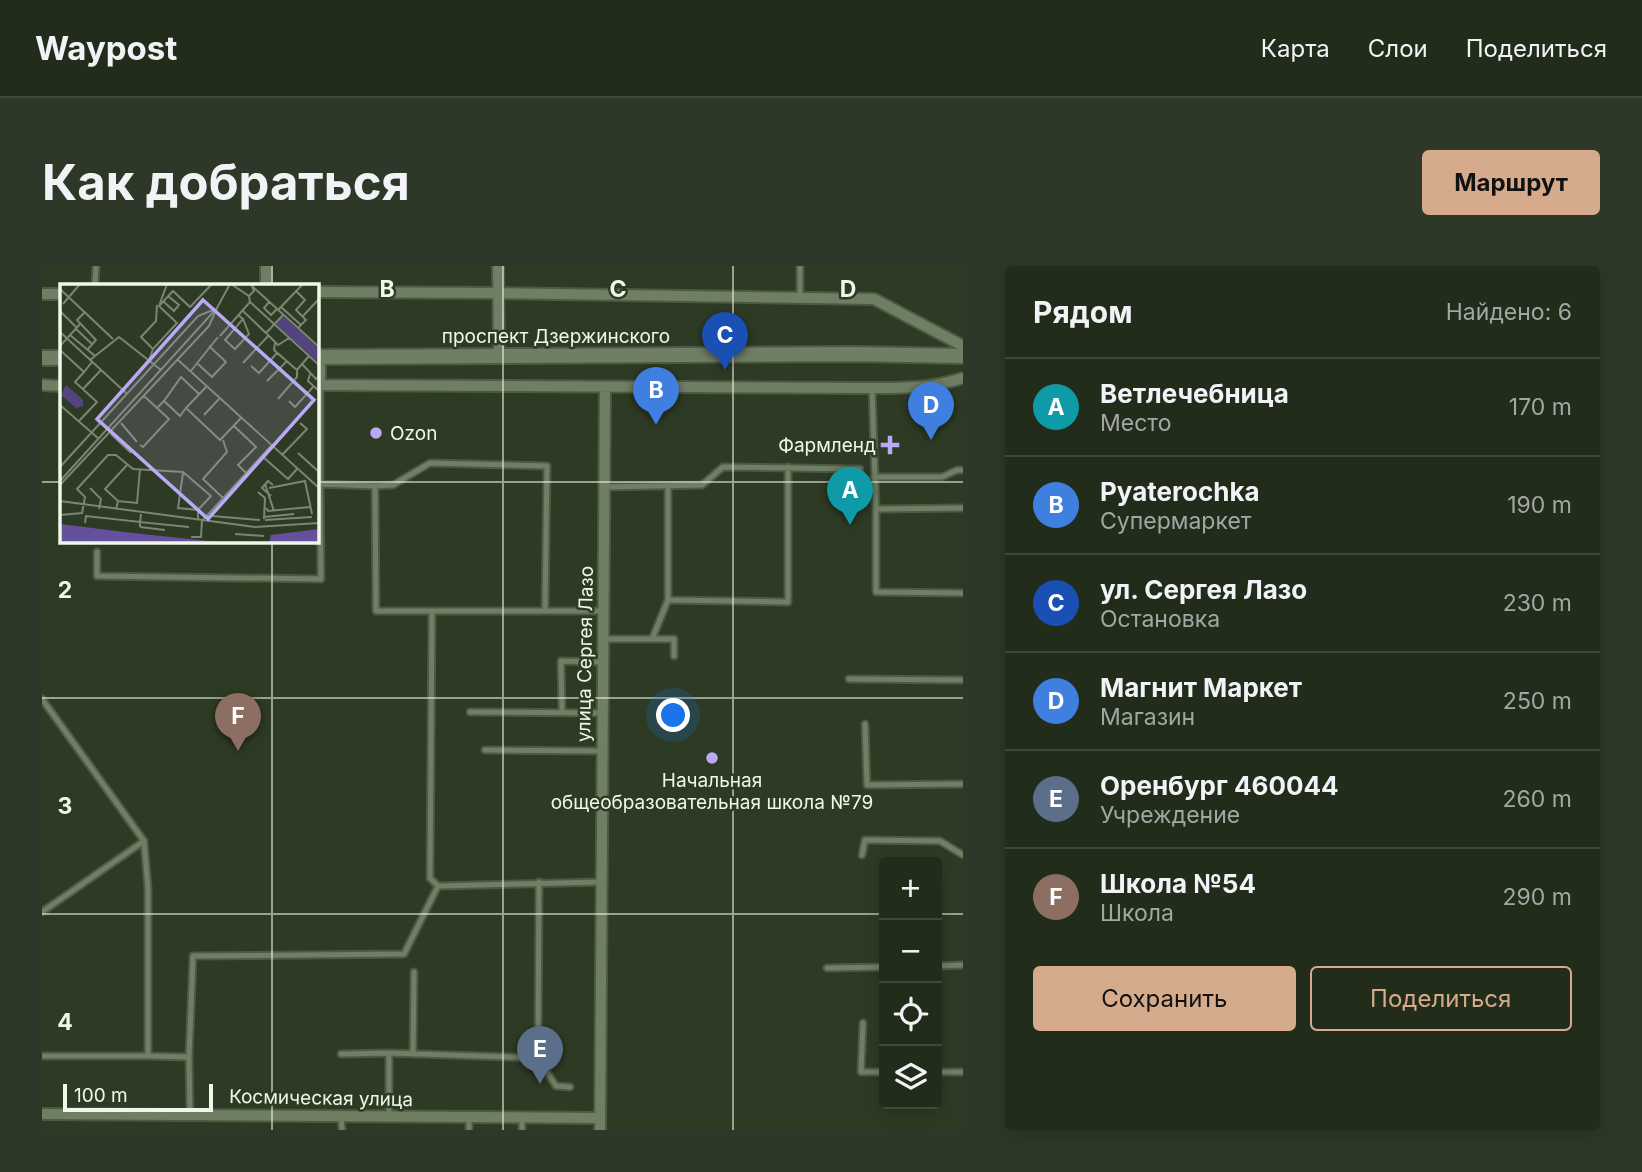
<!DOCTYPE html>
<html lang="ru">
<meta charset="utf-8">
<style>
:root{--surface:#222c1b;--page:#2e3828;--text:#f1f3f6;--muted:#a2a7a3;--line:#3f483a;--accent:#d6ab8b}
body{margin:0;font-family:Inter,sans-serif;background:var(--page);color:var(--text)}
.controls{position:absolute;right:21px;bottom:21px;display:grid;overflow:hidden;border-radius:7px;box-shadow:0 4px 18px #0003}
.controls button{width:63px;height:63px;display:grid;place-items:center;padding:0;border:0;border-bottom:2px solid var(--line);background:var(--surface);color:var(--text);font:35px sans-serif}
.scale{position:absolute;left:21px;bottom:18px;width:150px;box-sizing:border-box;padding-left:7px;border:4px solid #eef7e8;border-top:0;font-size:19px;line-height:24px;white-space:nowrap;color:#eef7e8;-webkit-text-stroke:5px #2e3b24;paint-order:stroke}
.you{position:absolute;left:632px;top:450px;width:24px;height:24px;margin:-18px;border:5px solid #fff;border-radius:50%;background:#1a73e8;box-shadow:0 0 0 10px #1a73e833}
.badge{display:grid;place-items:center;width:46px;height:46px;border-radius:50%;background:var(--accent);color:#fff;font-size:23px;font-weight:700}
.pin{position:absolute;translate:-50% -58px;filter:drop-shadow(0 2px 4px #0008)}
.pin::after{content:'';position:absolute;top:37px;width:24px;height:21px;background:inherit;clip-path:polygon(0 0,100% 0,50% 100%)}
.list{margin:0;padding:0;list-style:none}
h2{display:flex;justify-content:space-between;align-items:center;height:91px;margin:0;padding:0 28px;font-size:30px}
h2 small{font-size:23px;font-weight:400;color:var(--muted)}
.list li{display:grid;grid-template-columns:46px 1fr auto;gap:21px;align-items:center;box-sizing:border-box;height:98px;padding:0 28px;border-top:2px solid var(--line)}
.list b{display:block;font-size:26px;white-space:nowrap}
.list p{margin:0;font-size:23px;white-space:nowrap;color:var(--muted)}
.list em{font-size:23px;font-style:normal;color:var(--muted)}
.actions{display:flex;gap:14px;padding:21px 28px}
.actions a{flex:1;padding:16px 0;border:2px solid var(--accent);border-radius:7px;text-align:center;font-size:24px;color:var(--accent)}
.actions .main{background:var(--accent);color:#111}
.icon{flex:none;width:38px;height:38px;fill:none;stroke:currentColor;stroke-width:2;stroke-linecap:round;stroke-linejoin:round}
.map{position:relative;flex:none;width:921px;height:864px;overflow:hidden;border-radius:7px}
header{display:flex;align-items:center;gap:42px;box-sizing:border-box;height:98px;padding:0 35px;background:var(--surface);border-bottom:2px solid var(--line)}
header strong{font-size:33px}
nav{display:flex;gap:38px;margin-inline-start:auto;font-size:24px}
.intro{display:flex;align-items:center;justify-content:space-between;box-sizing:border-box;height:168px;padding:0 42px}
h1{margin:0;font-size:49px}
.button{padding:18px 32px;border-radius:7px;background:var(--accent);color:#111;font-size:24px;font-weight:700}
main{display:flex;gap:42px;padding:0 42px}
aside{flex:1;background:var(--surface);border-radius:7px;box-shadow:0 4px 18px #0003}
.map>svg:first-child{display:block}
</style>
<header>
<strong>Waypost</strong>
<nav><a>Карта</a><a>Слои</a><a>Поделиться</a></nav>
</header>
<div class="intro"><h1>Как добраться</h1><a class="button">Маршрут</a></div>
<main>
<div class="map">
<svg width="921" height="864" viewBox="0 0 921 864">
<rect width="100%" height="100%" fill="#2e3b24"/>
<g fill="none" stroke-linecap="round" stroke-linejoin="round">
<g stroke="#4e5945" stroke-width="9">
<path id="service" d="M 758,0 L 758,32
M 53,19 L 54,0
M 278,119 L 278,218 L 333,220 L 334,345 L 390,345
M 830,122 L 834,243
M 832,211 L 900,211 L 915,204 L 921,204
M 333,220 L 351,219 L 388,197 L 505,200 L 503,344
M 626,220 L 626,334 L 746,336 L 746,201
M 562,221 L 660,219 L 681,201 L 818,203
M 921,242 L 834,243 L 834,326 L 921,327
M 55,286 L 55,310 L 279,313 L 278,218
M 561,373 L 610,373 L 626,334
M 610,373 L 632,373 L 632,390
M 807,413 L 921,414
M 0,433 L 102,575 L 106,622 L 106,790 L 0,790
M 428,446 L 560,447
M 520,446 L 519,395 L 560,396
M 823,458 L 825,519 L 921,518
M 443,484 L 559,485
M 820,589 L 823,574 L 898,575 L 921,589
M 559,616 L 396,620 L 388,612 L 390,345 L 561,345
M 0,646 L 102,575
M 895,700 L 921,699
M 785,702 L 842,701
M 821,757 L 819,806 L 842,806
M 299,788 L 347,787
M 371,788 L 372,706
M 106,790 L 147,791
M 496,792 L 514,820 L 528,821
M 895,806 L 921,806
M 148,848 L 147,791 L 151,690 L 362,688 L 396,620
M 299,850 L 300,864
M 347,851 L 347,787 L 496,792 L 497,616
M 427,864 L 427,851
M 480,864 L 480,852"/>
</g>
<g stroke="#4e5945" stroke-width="14">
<path id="minor" d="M 456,0 L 457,89
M 224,19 L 224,0
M 275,26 L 456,27 L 832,33 L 921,80
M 0,28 L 19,28
M 0,119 L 19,120
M 275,119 L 830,122 C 862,122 891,122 921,112
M 278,119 L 278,91
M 0,848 L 558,852
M 558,864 L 563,122"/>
</g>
<g stroke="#4e5945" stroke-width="18">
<path id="secondary" d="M 275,91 L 813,88 L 921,90
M 0,92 L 19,92"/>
</g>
<use href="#service" stroke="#6f7f64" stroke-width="5"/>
<use href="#minor" stroke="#6f7f64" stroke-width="10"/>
<use href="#secondary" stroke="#6f7f64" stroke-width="14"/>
</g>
<path fill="none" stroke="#eef7e8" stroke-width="2" stroke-opacity="0.55" d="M 230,0 L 230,19M 461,0 L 461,864M 691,0 L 691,864M 0,216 L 19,216M 275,216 L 921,216M 230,275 L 230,864M 0,432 L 921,432M 0,648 L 842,648M 895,648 L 921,648"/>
<g fill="#baaaf6" stroke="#2e3b24" stroke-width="2.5">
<circle cx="334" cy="167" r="7"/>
<path d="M844.5 168.5h7v7h7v7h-7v7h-7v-7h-7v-7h7z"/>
<circle cx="670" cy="492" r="7"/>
</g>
<g text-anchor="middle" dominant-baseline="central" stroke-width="5" stroke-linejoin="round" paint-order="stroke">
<g font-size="19" fill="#eef7e8" stroke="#2e3b24">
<text x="514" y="70">проспект Дзержинского</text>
<text transform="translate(543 388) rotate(-89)">улица Сергея Лазо</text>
<text transform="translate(279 832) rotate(1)">Космическая улица</text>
</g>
<g font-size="19" fill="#eef7e8" stroke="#2e3b24" text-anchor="start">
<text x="348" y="167">Ozon</text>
<text x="834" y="179" text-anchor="end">Фармленд</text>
<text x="670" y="514" text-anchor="middle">Начальная<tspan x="670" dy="22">общеобразовательная школа №79</tspan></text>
</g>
</g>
<g transform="translate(18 18)">
<rect width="259" height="259" fill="#2e3b24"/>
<path d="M 223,32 L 259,65 L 259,79 L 216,40 ZM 6,101 L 23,116 L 23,122 L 16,124 L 1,111 Z" fill="#534481"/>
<path d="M 0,240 L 73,249 L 168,259 L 0,259 ZM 259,245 L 259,259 L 209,259 L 211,251 Z" fill="#64509d"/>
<path fill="none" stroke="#7b8672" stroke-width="2" d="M 107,0 L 99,22 L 113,7 L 130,23 L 152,0M 171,0 L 189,12 L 194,7 L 191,0M 192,2 L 259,63M 0,5 L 53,55M 236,7 L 245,16 L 236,26 L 246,36 L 238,44M 189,12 L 190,18 L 259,81M 104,18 L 114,27 L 119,21 L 108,12M 209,18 L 204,24 L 211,31 L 217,25M 3,20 L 20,0M 221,23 L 241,41M 182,26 L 206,49 L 223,31M 218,26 L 243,0M 1,28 L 17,44M 24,29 L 17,36 L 36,56 L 28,65M 178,31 L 183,35 L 165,56 L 175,65 L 189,50 L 183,35M 242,33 L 259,15M 16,45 L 32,60M 0,48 L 66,109M 207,50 L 218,61 L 229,54M 10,51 L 35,72M 160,52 L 190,18M 215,59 L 214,66 L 237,86 L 242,80M 0,62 L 21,39M 93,65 L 117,39 L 99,22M 0,66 L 24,88 L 32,78M 249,72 L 242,80 L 256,95 L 259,92M 30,76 L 59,53 L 101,86M 89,76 L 93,65 L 81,53 L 96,37 L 97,21M 118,76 L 259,204M 183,79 L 209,51M 138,80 L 152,93 L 166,78 L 149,62M 191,82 L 199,89 L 217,69M 130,88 L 158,53M 250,90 L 248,97 L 259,107M 207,97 L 227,77M 146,103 L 126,124 L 160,156 L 181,134M 23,105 L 41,86M 84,112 L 97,124 L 104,117 L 120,132 L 126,124M 218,115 L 237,93 L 237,86M 104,117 L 121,93 L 139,110M 229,117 L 235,123 L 253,103M 0,121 L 39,155M 144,131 L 159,115M 19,137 L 37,118 L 15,98 L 24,88M 61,139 L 77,158M 174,142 L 196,163 L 178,181 L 186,189M 51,150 L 71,169M 163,156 L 167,168 L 143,195 L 163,214M 80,161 L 83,163 L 109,135 L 97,124M 238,169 L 259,188M 222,171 L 247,145 L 240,139M 202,172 L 228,195 L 237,185M 0,183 L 138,32 L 153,26M 123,189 L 118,224 L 138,226 L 138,235M 0,197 L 157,24 L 170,0M 205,200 L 214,227M 0,201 L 149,42 L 157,24M 30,204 L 41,215 L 39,225M 209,204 L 245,197 L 252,230M 198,208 L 205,214 L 204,235M 211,212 L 202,204 L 208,197 L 213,201M 0,217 L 195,243 L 259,239M 58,217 L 45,205 L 67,181M 206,224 L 208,227 L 250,223M 56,226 L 58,217 L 77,219 L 80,185M 0,231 L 22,229 L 25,213 L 17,205 L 48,171 L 56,171 L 73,185 L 123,188 L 151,212 L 138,226M 152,232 L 200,236M 204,233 L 234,230M 205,236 L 252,233M 25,239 L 26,232 L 80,238 L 81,230M 80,243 L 80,238 L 129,243M 80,243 L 105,246M 175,250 L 204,252M 131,253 L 141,253 L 142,237 L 211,162"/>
<path fill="#baaaf6" fill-opacity="0.15" stroke="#baaaf6" stroke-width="3.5" d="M 143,16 L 254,116 L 148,235 L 37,135 Z"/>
<rect width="259" height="259" fill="none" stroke="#eef7e8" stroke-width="3.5"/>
</g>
<g font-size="23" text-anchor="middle" font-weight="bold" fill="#eef7e8" stroke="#2e3b24" stroke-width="5" stroke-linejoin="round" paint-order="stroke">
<text x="345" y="31">B</text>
<text x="576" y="31">C</text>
<text x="806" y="31">D</text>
<text x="23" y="332">2</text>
<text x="23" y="548">3</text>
<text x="23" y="764">4</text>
</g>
</svg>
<div class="controls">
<button>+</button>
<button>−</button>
<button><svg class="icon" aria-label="locate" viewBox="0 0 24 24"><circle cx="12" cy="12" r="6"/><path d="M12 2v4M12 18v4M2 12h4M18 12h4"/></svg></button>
<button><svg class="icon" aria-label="layers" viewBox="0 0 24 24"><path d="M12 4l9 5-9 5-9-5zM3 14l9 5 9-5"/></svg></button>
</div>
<div class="scale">100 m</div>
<div class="you"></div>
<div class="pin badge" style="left:808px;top:259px;background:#0f9aa8">A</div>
<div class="pin badge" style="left:614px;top:159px;background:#3f7fe0">B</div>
<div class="pin badge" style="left:683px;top:104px;background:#1a4fb4">C</div>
<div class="pin badge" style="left:889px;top:174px;background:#3f7fe0">D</div>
<div class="pin badge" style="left:498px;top:818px;background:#5c6f8a">E</div>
<div class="pin badge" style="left:196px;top:485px;background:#8d6e63">F</div>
</div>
<aside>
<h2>Рядом<small>Найдено: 6</small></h2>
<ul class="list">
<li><span class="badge" style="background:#0f9aa8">A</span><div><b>Ветлечебница</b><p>Место</p></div><em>170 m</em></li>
<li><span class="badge" style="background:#3f7fe0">B</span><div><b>Pyaterochka</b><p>Супермаркет</p></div><em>190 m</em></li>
<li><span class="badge" style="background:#1a4fb4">C</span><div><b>ул. Сергея Лазо</b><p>Остановка</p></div><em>230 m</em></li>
<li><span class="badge" style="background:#3f7fe0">D</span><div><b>Магнит Маркет</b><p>Магазин</p></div><em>250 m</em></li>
<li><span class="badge" style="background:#5c6f8a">E</span><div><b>Оренбург 460044</b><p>Учреждение</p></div><em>260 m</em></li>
<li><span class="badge" style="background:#8d6e63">F</span><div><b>Школа №54</b><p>Школа</p></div><em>290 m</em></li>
</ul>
<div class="actions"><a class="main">Сохранить</a><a>Поделиться</a></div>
</aside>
</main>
